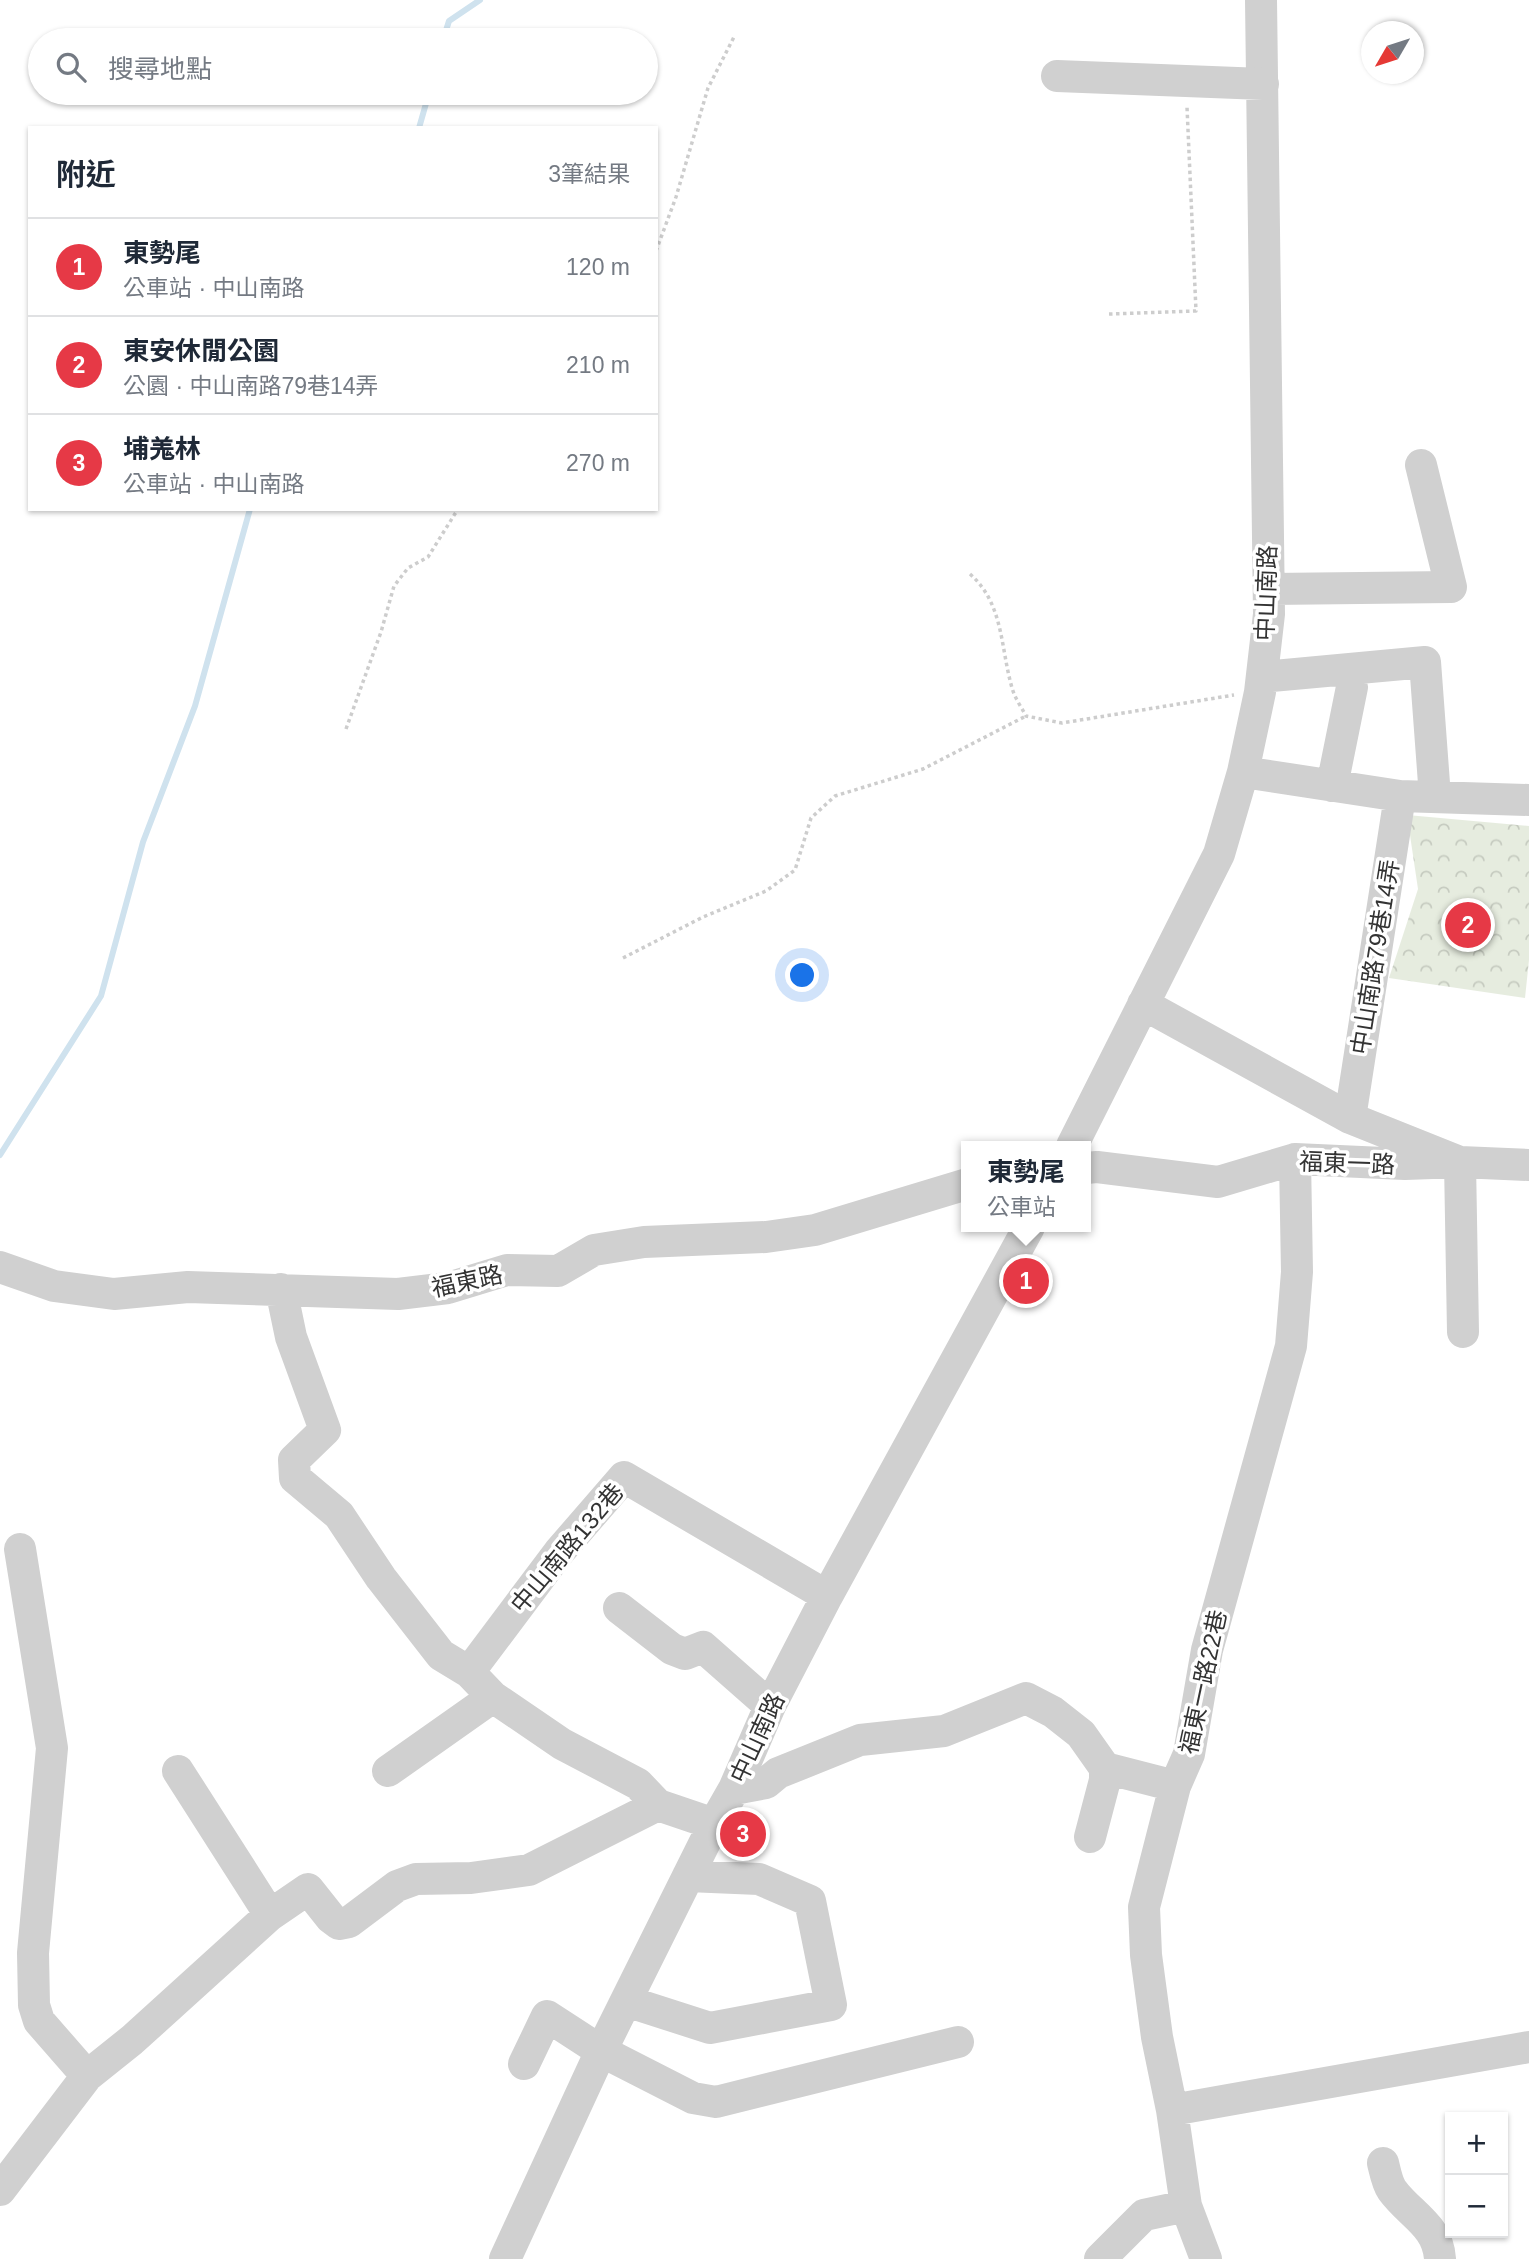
<!DOCTYPE html>
<html lang="zh-TW">
<meta charset="utf-8">
<style>
:root{--surface:#fff;--page:#f6f6f7;--text:#1f2937;--muted:#747a83;--line:#e0e1e3;--accent:#e63946}
body{margin:0;font-family:Arial,"Noto Sans TC",sans-serif;background:var(--page);color:var(--text)}
.controls{position:absolute;right:21px;bottom:21px;display:grid;overflow:hidden;border-radius:0px;box-shadow:0 2px 5px #0004}
.controls button{width:63px;height:63px;display:grid;place-items:center;padding:0;border:0;border-bottom:2px solid var(--line);background:var(--surface);color:var(--text);font:35px sans-serif}
.compass{position:absolute;left:1361px;top:21px;width:63px;height:63px;border-radius:50%;background:var(--surface);box-shadow:0 2px 5px #0004;rotate:231deg}
.you{position:absolute;left:803px;top:976px;width:24px;height:24px;margin:-18px;border:5px solid #fff;border-radius:50%;background:#1a73e8;box-shadow:0 0 0 10px #1a73e833}
.badge{display:grid;place-items:center;width:46px;height:46px;border-radius:50%;background:var(--accent);color:#fff;font-size:23px;font-weight:700}
.pin{position:absolute;translate:-50% -50%;border:4px solid #fff;box-shadow:0 2px 7px #0006}
.popup{position:absolute;left:961px;top:1141px;width:130px;height:91px;box-sizing:border-box;display:grid;place-content:center;border-radius:0px;background:var(--surface);filter:drop-shadow(0 2px 5px #0005);font-size:23px;white-space:nowrap;color:var(--muted)}
.popup b{font-size:26px;color:var(--text)}
.popup::after{content:'';position:absolute;left:50%;top:100%;margin-left:-14px;border:14px solid transparent;border-top-color:var(--surface)}
.list{margin:0;padding:0;list-style:none}
h2{display:flex;justify-content:space-between;align-items:center;height:91px;margin:0;padding:0 28px;font-size:30px}
h2 small{font-size:23px;font-weight:400;color:var(--muted)}
.list li{display:grid;grid-template-columns:46px 1fr auto;gap:21px;align-items:center;box-sizing:border-box;height:98px;padding:0 28px;border-top:2px solid var(--line)}
.list b{display:block;font-size:26px;white-space:nowrap}
.list p{margin:0;font-size:23px;white-space:nowrap;color:var(--muted)}
.list em{font-size:23px;font-style:normal;color:var(--muted)}
.icon{flex:none;width:38px;height:38px;fill:none;stroke:currentColor;stroke-width:2;stroke-linecap:round;stroke-linejoin:round}
.map{position:relative;flex:none;width:1529px;height:2259px;overflow:hidden}
.search{position:absolute;background:var(--surface);box-shadow:0 2px 5px #0004;left:28px;top:28px;width:630px;height:77px;display:flex;align-items:center;gap:18px;box-sizing:border-box;padding:0 24px;border-radius:38px;color:var(--muted);font-size:26px}
.panel{position:absolute;background:var(--surface);box-shadow:0 2px 5px #0004;left:28px;top:126px;width:630px;height:385px;border-radius:0px}
.map>svg:first-child{display:block}
</style>
<div class="map">
<svg width="1529" height="2259" viewBox="0 0 1529 2259">
<defs>
<pattern id="park-crowns" width="20" height="18" patternUnits="userSpaceOnUse" patternTransform="scale(1.75)"><rect width="20" height="18" fill="#e6ecdf"/><path d="M2 6a3 3 0 1 1 6 0M12 15a3 3 0 1 1 6 0" fill="none" stroke="#c6cbc0"/></pattern>
</defs>
<rect width="100%" height="100%" fill="#fff"/>
<path fill="url(#park-crowns)" d="M 1407,815 L 1529,826 L 1529,960 L 1525,998 L 1389,978 L 1418,889 Z"/>
<g fill="none" stroke-linecap="round" stroke-linejoin="round">
<path stroke="#cfe2ee" stroke-width="6" d="M 443,40 L 449,21 L 480,0
M 419,128 L 429,93
M 0,1155 L 101,996 L 143,842 L 195,706 L 250,509"/>
<path stroke="#cdcdcd" stroke-width="3.5" stroke-dasharray="3.5 3.5" stroke-linecap="butt" d="M 656,251 L 676,197 L 708,88 L 735,35
M 1109,314 L 1196,311 L 1187,107
M 970,574 C 1005,605 1000,650 1013,691 C 1016,700 1022,708 1026,716 L 1062,723 L 1234,695
M 346,729 L 381,632 L 394,586 L 408,568 L 428,557 L 458,509
M 623,958 L 703,917 L 766,891 L 795,870 L 811,818 L 835,796 L 923,769 L 1026,716"/>
<path stroke="#d0d0d0" stroke-width="32" d="M 1057,76 L 1263,84
M 1269,589 L 1451,587 L 1421,465
M 1262,677 L 1425,662 L 1435,797
M 1243,772 L 1400,796 L 1529,800
M 1332,786 L 1352,687
M 1143,1004 L 1350,1118 L 1460,1162 L 1463,1332
M 1350,1118 L 1400,796
M 1072,1146 L 1219,854 L 1243,772 L 1260,692 L 1269,614 L 1261,0
M 1086,1168 L 1097,1167 L 1218,1182 L 1295,1159 L 1405,1164 L 1460,1162 L 1529,1165
M 0,1267 L 54,1286 L 114,1294 L 188,1287 L 398,1294 L 448,1288 L 507,1270 L 558,1271 L 594,1250 L 644,1242 L 766,1237 L 815,1230 L 967,1184
M 281,1289 L 291,1337 L 325,1430 L 294,1460 L 295,1478 L 339,1515 L 381,1578 L 441,1655 L 469,1672 L 493,1697 L 562,1744 L 638,1784 L 658,1805
M 20,1549 L 52,1748 L 33,1953 L 34,2005 L 39,2021 L 87,2076
M 619,1608 L 672,1649 L 685,1654 L 703,1647 L 770,1706
M 469,1672 L 559,1552 L 624,1477 L 827,1596
M 1105,1768 L 1175,1786
M 178,1771 L 270,1915
M 388,1771 L 493,1697
M 734,1789 L 766,1783 L 778,1773 L 860,1740 L 944,1731 L 1026,1698 L 1053,1712 L 1081,1734 L 1105,1768 L 1105,1780 L 1090,1837
M 626,2001 L 710,2028 L 831,2005 L 810,1901 L 759,1879 L 688,1876
M 524,2064 L 547,2016 L 601,2051 L 693,2098 L 716,2102 L 958,2042
M 1172,2110 L 1529,2047
M 1383,2163 C 1385,2171 1387,2183 1392,2190 C 1410,2215 1438,2225 1440,2259
M 0,2190 L 87,2076 L 132,2040 L 270,1915 L 308,1889 L 331,1918 L 339,1924 L 349,1922 L 397,1886 L 416,1879 L 471,1878 L 529,1870 L 658,1805 L 714,1824
M 505,2259 L 601,2051 L 714,1824 L 734,1789 L 770,1706 L 827,1596 L 1029,1227
M 1100,2259 L 1144,2215 L 1186,2206
M 1206,2259 L 1186,2206 L 1172,2110 L 1157,2037 L 1146,1955 L 1144,1907 L 1175,1786 L 1189,1754 L 1207,1650 L 1291,1346 L 1297,1272 L 1295,1159"/>
</g>
<g text-anchor="middle" dominant-baseline="central" stroke-width="7" stroke-linejoin="round" paint-order="stroke">
<g font-size="24" fill="#333" stroke="#fff">
<text transform="translate(1266 593) rotate(-88)">中山南路</text>
<text transform="translate(1375 957) rotate(-81)">中山南路79巷14弄</text>
<text transform="translate(1347 1163) rotate(2)">福東一路</text>
<text transform="translate(467 1281) rotate(-12)">福東路</text>
<text transform="translate(567 1548) rotate(-50)">中山南路132巷</text>
<text transform="translate(1203 1682) rotate(-78)">福東一路22巷</text>
<text transform="translate(757 1738) rotate(-65)">中山南路</text>
</g>
</g>
</svg>
<div class="controls">
<button>+</button>
<button>−</button>
</div>
<svg class="compass" viewBox="-18 -18 36 36"><path d="M0-13l5 13h-10z" fill="#e53935"/><path d="M0 13l5-13h-10z" fill="#747a83"/></svg>
<div class="you"></div>
<div class="pin badge" style="left:1026px;top:1281px">1</div>
<div class="popup"><b>東勢尾</b>公車站</div>
<div class="pin badge" style="left:1468px;top:925px">2</div>
<div class="pin badge" style="left:743px;top:1834px">3</div>
<div class="search"><svg class="icon" aria-label="search" viewBox="0 0 24 24"><circle cx="10" cy="10" r="6"/><path d="M15 15l6 6"/></svg>搜尋地點</div>
<section class="panel">
<h2>附近<small>3筆結果</small></h2>
<ul class="list">
<li><span class="badge">1</span><div><b>東勢尾</b><p>公車站 · 中山南路</p></div><em>120 m</em></li>
<li><span class="badge">2</span><div><b>東安休閒公園</b><p>公園 · 中山南路79巷14弄</p></div><em>210 m</em></li>
<li><span class="badge">3</span><div><b>埔羗林</b><p>公車站 · 中山南路</p></div><em>270 m</em></li>
</ul>
</section>
</div>
